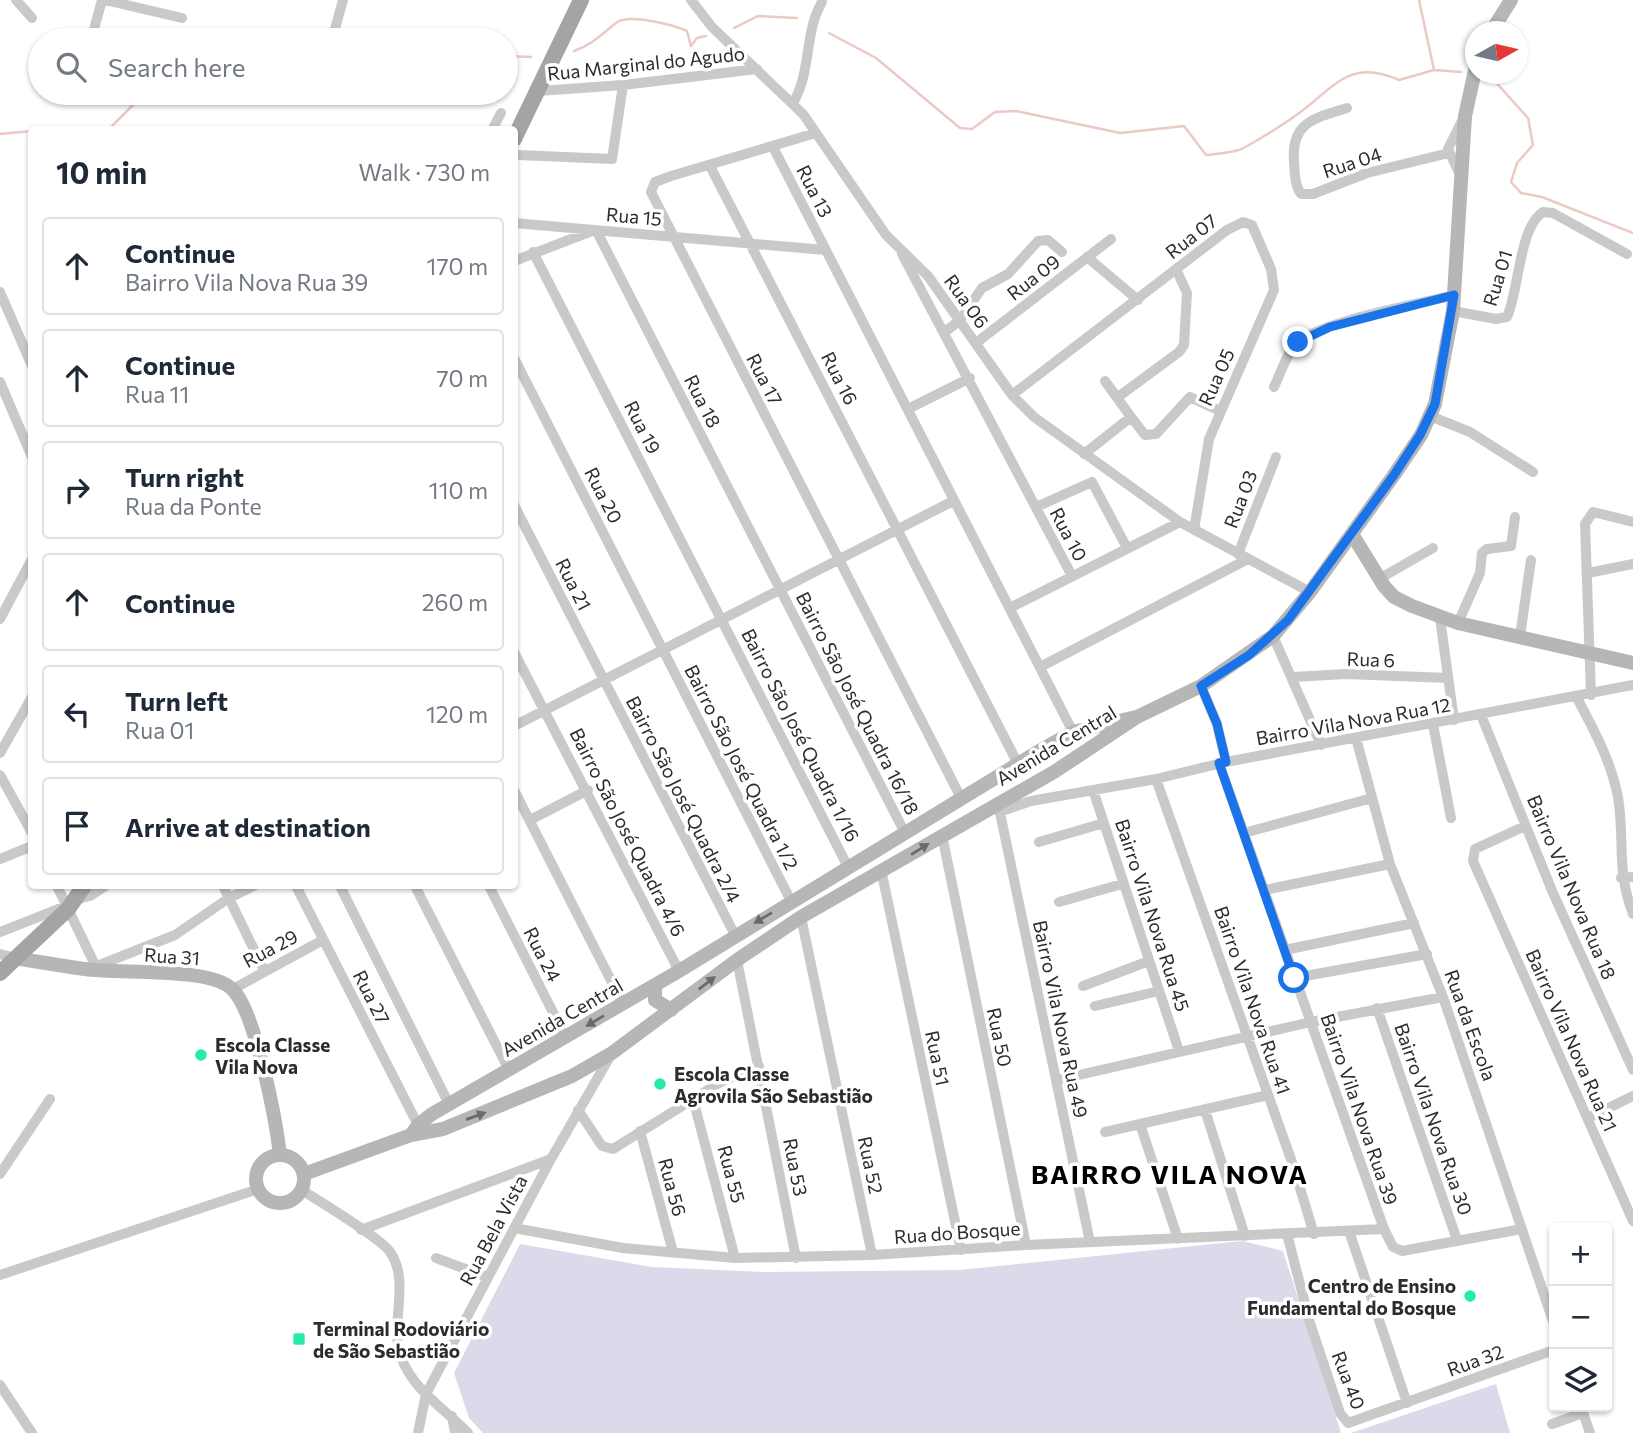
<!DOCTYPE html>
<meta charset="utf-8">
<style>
:root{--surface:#fff;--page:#f2f2f3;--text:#1f2937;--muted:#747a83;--line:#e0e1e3}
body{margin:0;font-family:Commissioner,sans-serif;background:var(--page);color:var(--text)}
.controls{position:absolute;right:21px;bottom:21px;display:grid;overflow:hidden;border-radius:7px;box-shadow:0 2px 5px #0004}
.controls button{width:63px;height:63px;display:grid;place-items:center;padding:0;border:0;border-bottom:2px solid var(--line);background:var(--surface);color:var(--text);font:35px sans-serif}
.compass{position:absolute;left:1465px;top:21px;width:63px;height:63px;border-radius:50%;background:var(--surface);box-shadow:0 2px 5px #0004;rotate:82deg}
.stop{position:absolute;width:21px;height:21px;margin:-16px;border:5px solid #1a73e8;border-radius:50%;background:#fff}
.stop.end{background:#1a73e8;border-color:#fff;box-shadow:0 2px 7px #0008}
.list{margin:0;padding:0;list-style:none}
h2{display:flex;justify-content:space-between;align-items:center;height:91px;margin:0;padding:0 28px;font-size:30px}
h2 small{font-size:23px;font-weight:400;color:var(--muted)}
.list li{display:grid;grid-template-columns:46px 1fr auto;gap:21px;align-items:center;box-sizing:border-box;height:98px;margin:0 14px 14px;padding:0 14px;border:2px solid var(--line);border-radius:7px}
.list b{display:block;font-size:26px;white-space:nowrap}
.list p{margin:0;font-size:23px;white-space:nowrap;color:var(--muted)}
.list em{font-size:23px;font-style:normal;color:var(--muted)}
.icon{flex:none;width:38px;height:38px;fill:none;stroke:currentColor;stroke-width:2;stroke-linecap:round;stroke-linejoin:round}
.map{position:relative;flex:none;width:1633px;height:1433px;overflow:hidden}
.search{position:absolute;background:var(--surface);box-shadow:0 2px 5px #0004;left:28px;top:28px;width:490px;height:77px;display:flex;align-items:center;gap:18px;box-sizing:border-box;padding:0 24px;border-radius:38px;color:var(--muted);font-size:26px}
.panel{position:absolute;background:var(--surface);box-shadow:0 2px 5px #0004;left:28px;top:126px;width:490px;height:763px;border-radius:7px}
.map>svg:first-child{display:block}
</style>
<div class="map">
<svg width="1633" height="1433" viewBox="0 0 1633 1433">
<rect width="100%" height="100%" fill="#fff"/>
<path fill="#dcd9eb" d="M 1242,1241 L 1283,1251 L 1341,1433 L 483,1433 L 469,1418 L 454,1373 L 520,1244 L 652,1267 L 765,1272 L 959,1270 Z
M 1496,1384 L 1510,1433 L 1351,1433 Z"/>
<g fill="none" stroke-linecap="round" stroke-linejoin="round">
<path stroke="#ecc9c4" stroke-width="2.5" d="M 1419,0 L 1434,70
M 734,28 L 758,16 L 797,18
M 829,33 L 876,58 L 960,128 L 972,129 L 995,112 L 1016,111 L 1120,133 L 1184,126 L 1206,155 C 1216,154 1229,153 1239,150 C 1246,148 1287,122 1295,116 C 1333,90 1347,57 1399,80 L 1434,70 L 1461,72
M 574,51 C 592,45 602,34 616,23 C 628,13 674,25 687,31 L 691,46 L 697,38 L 706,36
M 506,56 L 531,57
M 1492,78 L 1528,118 L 1533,145 L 1517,163 L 1511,182 L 1521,193 L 1542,197 L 1633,233
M 241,93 L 320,101 L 355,93
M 108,130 L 135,103 L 209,93
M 0,134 L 32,131"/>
<path stroke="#c9c9c9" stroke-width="10" d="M 16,0 L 32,18
M 102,0 L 93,33 L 114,39
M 105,0 L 182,18
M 691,0 L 712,27 L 803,114 L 886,235 L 928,276 L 1012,395 L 1034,417 L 1180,522 L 1310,592
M 332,40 L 343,0
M 539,91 L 623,85 L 757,69
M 793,103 C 812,71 804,32 822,2
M 1347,108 C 1316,118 1291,121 1294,161 C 1295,172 1294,184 1301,194 L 1313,194 L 1367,173 L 1449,153
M 492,130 L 501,113
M 816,133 L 671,176 L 655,182 L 651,192 L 961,798
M 773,147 L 1073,732
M 518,155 L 612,159 L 623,85
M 710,166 L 1018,764
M 1461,177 L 1448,149 L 1463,119
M 514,223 L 825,250
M 596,230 L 905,833
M 533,252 L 848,867
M 902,254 L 1072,576
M 1087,257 L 1138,300
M 514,261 L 592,231
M 0,292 L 32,366
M 1453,311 L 1496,319 L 1507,317 C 1519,291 1519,227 1543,212 L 1553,213 L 1627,254
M 945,332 L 960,320 L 982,288 L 1008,274 L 1038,241 L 1048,240 L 1062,252
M 976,343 L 1111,239
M 514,358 L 791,901
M 1105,381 L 1131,417
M 0,382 L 32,457
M 1274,387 C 1281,373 1286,354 1297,343 C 1320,321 1420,304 1454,295
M 1012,395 L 1227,230 L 1243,222 L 1252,225 L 1271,269 L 1274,290 L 1209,439 L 1194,530
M 1118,397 L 1179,352 L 1184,345 L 1187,293 L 1176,269
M 908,409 L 970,378
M 1430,416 L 1470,432 L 1533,472
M 1084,454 L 1131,417 L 1145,435 L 1156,434 L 1190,397 L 1220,411
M 514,505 L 735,935
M 1036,507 L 1092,482 L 1127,548
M 1238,554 L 1276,457
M 1588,573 L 1633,564
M 1379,579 L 1433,548
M 1010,608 L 1180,522
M 1440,618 L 1454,720
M 0,619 L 32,559
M 1458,623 L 1480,573 L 1482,553 L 1487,549 L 1511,546 L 1515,517
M 1273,636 L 1321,745
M 1520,636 L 1531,560
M 514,652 L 679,971
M 1040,667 L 1248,559
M 1293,677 L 1346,674 L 1448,678
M 1201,686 L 1217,724 L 1226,762
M 1591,695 L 1585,524 L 1593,512 L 1633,522
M 1577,698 C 1594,730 1611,761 1618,797 C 1625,840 1616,870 1633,914
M 1481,715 L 1553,893 L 1633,1070
M 1433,724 L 1451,818
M 514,726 L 953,501
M 1356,738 L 1390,864 L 1443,997 L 1554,1324
M 0,753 L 32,697
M 1219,763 L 1384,1229 L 1393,1247 L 1402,1251 L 1522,1229
M 0,775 L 32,833
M 1156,779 L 1293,1165 L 1314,1234
M 514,790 L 623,1004
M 1093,790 L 1179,1051
M 999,808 L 1090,1242
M 999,812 L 1031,801 L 1156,779 L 1226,762 L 1633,685
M 530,820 L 588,790
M 1525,826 L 1475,849 L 1473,861 L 1633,1221
M 1244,833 L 1372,798
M 942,835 L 1026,1245
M 1039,842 L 1104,823
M 0,859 L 32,846
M 882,874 L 961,1250
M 1621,878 L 1633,877
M 57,886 L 96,967
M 223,886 L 264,970
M 296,886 L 418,1125
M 340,886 L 449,1104
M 415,886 L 509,1070
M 489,886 L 566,1038
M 1265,890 L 1390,864
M 75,900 L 90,896 L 105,886
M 1059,902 L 1122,884
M 801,917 L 872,1255
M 0,932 L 66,906
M 1285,950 L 1414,923
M 0,954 L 16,958
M 737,960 L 796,1258
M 92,968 L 175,935 L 229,898 L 254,886
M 1294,978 L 1427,954
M 1083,986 L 1149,961
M 233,989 L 323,940
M 1095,1006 L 1159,991
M 1377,1008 L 1457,1240
M 1057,1080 L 1311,1022 L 1443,997
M 693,1099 L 735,1258
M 578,1110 L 602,1146 L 613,1149 L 719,1083 L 759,1066
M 1205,1110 L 1245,1236
M 1588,1118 L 1633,1096
M 1140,1124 L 1178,1239
M 640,1131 L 673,1252
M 1105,1132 L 1268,1095
M 0,1174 L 50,1099
M 302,1190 C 320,1202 381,1238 390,1252 C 411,1281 389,1325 401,1357 C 413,1390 444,1408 468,1433
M 514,1228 L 623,1248 L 735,1258 L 872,1255 L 1026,1245 L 1384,1229
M 361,1230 L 551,1159
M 1349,1231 L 1407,1403
M 1287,1234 L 1310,1323 L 1340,1413 L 1348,1423 L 1554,1350
M 436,1258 L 487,1277
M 0,1275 L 258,1189
M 0,1385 L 32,1433
M 1581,1407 L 1590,1433
M 452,1416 L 455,1433
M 1552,1424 L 1583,1413
M 418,1433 L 426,1394 L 551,1159 L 612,1053"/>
<path stroke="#b6b6b6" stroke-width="14" d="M 1491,32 L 1511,0
M 1352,534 L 1384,586 L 1394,597 L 1412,606 L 1458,623 L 1633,663
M 16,958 C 39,962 62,966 85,969 C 119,974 207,967 231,988 C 255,1008 276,1121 280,1155
M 655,985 L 655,1000 L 671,1010
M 411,1135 L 418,1125 L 432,1114 L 679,971 L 1041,750 L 1073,732 L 1136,717
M256 1179a24 24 0 1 1 48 0a24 24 0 1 1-48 0Z
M 304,1174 L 411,1135 L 443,1129 L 572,1076 L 612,1053 L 737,960 L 801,917 L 1054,772 L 1137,717 L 1201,686 L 1273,636 L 1310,592 L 1394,475 L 1421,435 L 1435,404 L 1453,311 L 1465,116 L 1476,66"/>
<path stroke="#a4a4a4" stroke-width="16" d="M 514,139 L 581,0
M 0,973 L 68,909 L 84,886"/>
</g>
<defs><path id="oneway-solid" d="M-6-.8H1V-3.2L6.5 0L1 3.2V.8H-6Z" transform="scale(1.75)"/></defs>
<g fill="#6a6a6a">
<use href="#oneway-solid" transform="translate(920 849) rotate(-32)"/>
<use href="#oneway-solid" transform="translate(763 918) rotate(149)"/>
<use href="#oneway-solid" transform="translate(707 983) rotate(-38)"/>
<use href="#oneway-solid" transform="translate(595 1021) rotate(149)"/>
<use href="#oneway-solid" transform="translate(476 1116) rotate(-20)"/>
</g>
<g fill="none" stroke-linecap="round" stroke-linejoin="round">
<path stroke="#1a73e8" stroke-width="9" d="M 1294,978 L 1219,763 L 1226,762 L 1217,724 L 1201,686 L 1249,655 L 1288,620 L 1394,475 L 1420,435 L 1435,404 L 1454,295 L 1330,327 L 1298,342"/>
</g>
<g fill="#27ebaa" stroke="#fff" stroke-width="2.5">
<circle cx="201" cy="1055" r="7"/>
<circle cx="660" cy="1084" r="7"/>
<circle cx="1470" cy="1296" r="7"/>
<rect x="292" y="1332" width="14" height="14" rx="3.5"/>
</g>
<g text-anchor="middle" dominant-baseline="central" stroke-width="7" stroke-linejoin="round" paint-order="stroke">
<g font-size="19" fill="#2c2c2c" stroke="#fff">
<text transform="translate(646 63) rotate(-6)">Rua Marginal do Agudo</text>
<text transform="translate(1352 162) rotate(-18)">Rua 04</text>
<text transform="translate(815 191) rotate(63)">Rua 13</text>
<text transform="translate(634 216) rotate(5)">Rua 15</text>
<text transform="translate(1191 236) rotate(-38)">Rua 07</text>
<text transform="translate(1033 277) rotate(-38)">Rua 09</text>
<text transform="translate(1497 278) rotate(-73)">Rua 01</text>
<text transform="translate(967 301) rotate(54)">Rua 06</text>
<text transform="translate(1216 377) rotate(-66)">Rua 05</text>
<text transform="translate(840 378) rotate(63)">Rua 16</text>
<text transform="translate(765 379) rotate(63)">Rua 17</text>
<text transform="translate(703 401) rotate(63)">Rua 18</text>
<text transform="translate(643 427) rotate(63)">Rua 19</text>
<text transform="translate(604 495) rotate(63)">Rua 20</text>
<text transform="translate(1240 499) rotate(-69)">Rua 03</text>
<text transform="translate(1069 534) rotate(62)">Rua 10</text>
<text transform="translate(574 584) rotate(63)">Rua 21</text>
<text transform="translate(1371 659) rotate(2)">Rua 6</text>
<text transform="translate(858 703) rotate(63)">Bairro São José Quadra 16/18</text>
<text transform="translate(1353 721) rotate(-10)">Bairro Vila Nova Rua 12</text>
<text transform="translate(801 735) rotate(63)">Bairro São José Quadra 1/16</text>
<text transform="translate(1056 745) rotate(-31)">Avenida Central</text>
<text transform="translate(742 767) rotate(63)">Bairro São José Quadra 1/2</text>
<text transform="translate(684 799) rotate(63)">Bairro São José Quadra 2/4</text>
<text transform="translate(628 832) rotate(63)">Bairro São José Quadra 4/6</text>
<text transform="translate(1572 887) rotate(67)">Bairro Vila Nova Rua 18</text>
<text transform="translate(1153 915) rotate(72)">Bairro Vila Nova Rua 45</text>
<text transform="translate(270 948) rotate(-28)">Rua 29</text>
<text transform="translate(543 954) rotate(63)">Rua 24</text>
<text transform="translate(172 956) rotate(4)">Rua 31</text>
<text transform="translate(372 997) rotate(63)">Rua 27</text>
<text transform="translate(1253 1000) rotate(71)">Bairro Vila Nova Rua 41</text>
<text transform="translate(562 1017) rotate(-30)">Avenida Central</text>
<text transform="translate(1061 1019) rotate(78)">Bairro Vila Nova Rua 49</text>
<text transform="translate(1471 1025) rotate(70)">Rua da Escola</text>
<text transform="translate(1000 1037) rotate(78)">Rua 50</text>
<text transform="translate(1572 1040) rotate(66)">Bairro Vila Nova Rua 21</text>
<text transform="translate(938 1058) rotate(78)">Rua 51</text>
<text transform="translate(1360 1109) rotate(71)">Bairro Vila Nova Rua 39</text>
<text transform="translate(1434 1119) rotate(71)">Bairro Vila Nova Rua 30</text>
<text transform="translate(871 1165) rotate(78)">Rua 52</text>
<text transform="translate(796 1167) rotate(79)">Rua 53</text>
<text transform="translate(732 1174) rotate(75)">Rua 55</text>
<text transform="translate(673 1187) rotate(75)">Rua 56</text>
<text transform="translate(493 1230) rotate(-62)">Rua Bela Vista</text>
<text transform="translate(957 1232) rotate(-4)">Rua do Bosque</text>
<text transform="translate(1475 1360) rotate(-20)">Rua 32</text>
<text transform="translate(1349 1380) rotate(69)">Rua 40</text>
</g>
<g font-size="19" font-weight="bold" fill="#2c2c2c" stroke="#fff" text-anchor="start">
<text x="215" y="1044">Escola Classe<tspan x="215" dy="22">Vila Nova</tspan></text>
<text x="674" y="1073">Escola Classe<tspan x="674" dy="22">Agrovila São Sebastião</tspan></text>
<text x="1456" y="1285" text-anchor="end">Centro de Ensino<tspan x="1456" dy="22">Fundamental do Bosque</tspan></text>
<text x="313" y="1328">Terminal Rodoviário<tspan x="313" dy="22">de São Sebastião</tspan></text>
</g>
<g font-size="26" font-weight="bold" letter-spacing="2" fill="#000" stroke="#fff">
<text x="1170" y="1173">BAIRRO VILA NOVA</text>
</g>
</g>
</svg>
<div class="controls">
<button>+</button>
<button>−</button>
<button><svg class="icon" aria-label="layers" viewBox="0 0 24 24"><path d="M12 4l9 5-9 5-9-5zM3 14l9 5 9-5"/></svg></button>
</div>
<svg class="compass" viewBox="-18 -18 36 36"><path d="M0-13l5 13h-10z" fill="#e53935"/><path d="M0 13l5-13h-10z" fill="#747a83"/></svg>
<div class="stop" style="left:1294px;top:978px"></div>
<div class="stop end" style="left:1298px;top:342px"></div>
<div class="search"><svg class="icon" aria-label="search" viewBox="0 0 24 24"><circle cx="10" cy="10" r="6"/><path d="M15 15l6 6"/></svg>Search here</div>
<section class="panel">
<h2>10 min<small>Walk · 730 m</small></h2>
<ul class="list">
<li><svg class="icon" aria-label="ahead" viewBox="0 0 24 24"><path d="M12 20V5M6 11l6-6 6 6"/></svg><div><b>Continue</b><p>Bairro Vila Nova Rua 39</p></div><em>170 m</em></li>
<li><svg class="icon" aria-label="ahead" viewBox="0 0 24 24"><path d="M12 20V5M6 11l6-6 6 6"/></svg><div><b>Continue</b><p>Rua 11</p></div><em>70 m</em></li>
<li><svg class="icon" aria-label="right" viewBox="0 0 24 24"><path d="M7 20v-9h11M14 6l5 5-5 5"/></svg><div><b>Turn right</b><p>Rua da Ponte</p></div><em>110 m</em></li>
<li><svg class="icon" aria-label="ahead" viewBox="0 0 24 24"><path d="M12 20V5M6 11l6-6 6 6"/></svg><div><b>Continue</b></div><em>260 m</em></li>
<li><svg class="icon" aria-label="left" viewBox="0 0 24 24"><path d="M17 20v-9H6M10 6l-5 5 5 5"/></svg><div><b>Turn left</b><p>Rua 01</p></div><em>120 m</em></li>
<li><svg class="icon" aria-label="arrive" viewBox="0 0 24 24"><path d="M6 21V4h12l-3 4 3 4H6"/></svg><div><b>Arrive at destination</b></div></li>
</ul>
</section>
</div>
